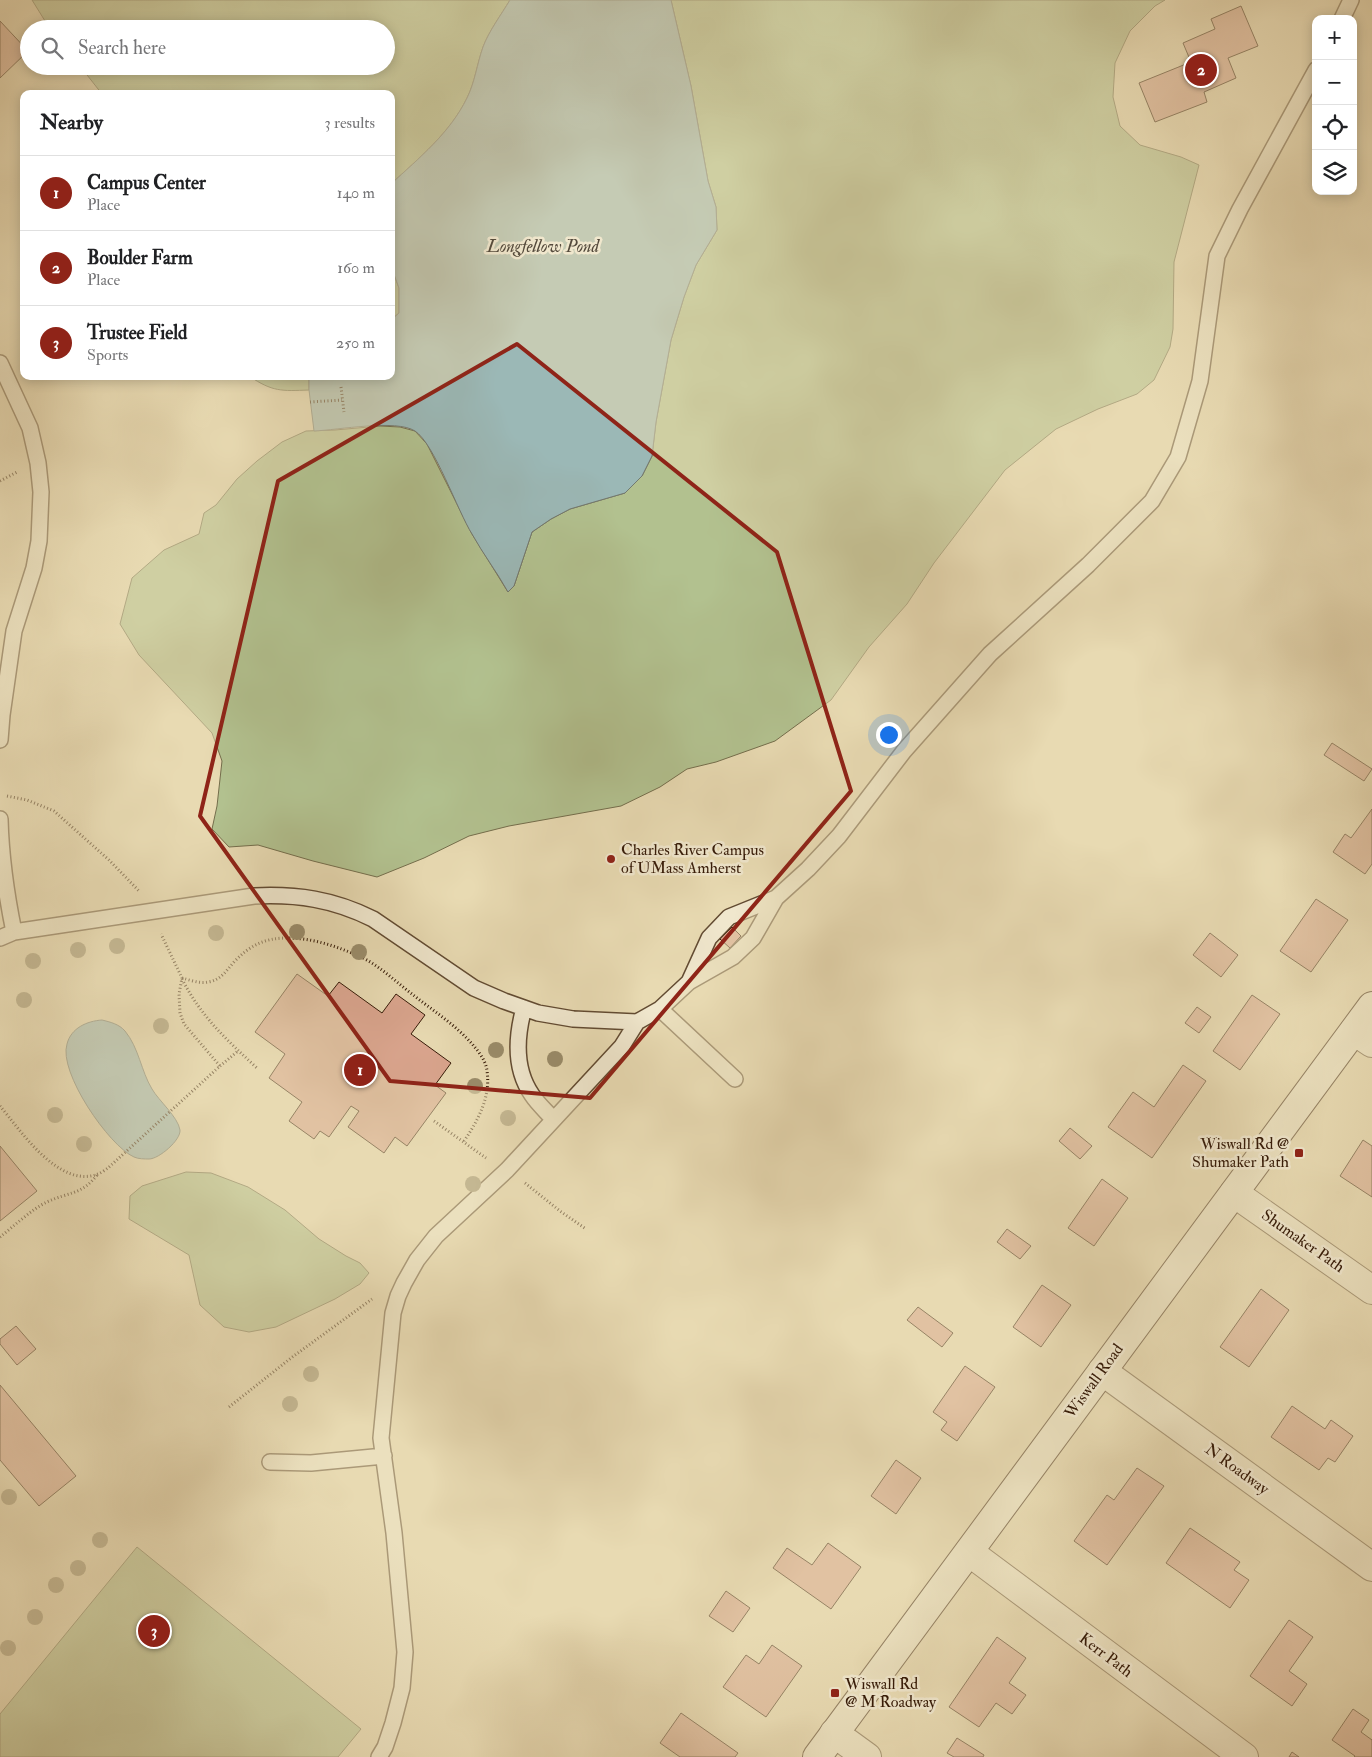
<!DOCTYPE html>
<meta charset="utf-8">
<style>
:root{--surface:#fff;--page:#f6f6f6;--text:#202124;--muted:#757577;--line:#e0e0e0;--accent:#8f2418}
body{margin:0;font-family:"IM FELL Double Pica",serif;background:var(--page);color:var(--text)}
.controls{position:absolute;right:15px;top:15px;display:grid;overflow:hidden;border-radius:10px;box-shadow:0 2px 12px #0003}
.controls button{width:45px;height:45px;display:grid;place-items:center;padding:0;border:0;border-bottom:1px solid var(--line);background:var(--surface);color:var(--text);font:25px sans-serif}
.you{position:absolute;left:888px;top:734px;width:18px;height:18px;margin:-12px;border:4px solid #fff;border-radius:50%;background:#1a73e8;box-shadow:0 0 0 8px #1a73e833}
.badge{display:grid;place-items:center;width:32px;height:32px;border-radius:50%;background:var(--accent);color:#fff;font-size:16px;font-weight:700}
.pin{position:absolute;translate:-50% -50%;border:2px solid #fff;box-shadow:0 1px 5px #0006}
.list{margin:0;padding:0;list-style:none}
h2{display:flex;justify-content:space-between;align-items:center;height:65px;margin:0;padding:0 20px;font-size:21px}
h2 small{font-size:16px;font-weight:400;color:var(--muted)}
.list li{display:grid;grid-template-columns:32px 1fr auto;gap:15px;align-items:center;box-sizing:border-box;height:75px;padding:0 20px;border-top:1px solid var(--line)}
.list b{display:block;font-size:19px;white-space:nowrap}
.list p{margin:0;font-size:16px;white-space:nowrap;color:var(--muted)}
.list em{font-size:16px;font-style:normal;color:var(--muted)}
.icon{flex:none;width:28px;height:28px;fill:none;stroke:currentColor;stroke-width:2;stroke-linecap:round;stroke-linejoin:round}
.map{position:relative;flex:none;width:1372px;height:1757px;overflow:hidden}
.search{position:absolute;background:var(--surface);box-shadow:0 2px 12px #0003;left:20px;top:20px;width:375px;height:55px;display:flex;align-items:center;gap:12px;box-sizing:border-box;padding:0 18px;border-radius:28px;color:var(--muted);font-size:19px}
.panel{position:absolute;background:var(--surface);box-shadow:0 2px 12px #0003;left:20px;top:90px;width:375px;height:290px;border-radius:10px}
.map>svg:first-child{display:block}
</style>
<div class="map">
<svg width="1372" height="1757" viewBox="0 0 1372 1757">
<rect width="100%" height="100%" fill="#e8dab2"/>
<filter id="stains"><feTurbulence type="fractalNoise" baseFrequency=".004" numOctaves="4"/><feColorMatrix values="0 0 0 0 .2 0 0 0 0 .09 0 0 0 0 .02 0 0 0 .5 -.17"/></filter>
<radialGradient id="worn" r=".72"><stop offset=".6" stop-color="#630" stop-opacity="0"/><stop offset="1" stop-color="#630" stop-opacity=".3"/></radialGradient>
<path fill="#b2c18f" stroke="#746e4c" d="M 32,0 L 510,0 C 501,15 489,31 483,47 C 477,64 475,82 467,98 C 450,133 419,158 391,184 L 391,94 L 102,94 L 80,66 L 386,66 L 386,29 L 50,29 Z
M 671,0 L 1165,0 L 1155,6 L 1130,31 L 1115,63 L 1113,97 L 1120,126 L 1140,145 L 1181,157 L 1199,165 L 1174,262 L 1173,329 L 1170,347 L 1154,380 L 1137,394 L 1098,409 L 1056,429 L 1005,470 L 934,563 L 907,604 L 869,647 L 831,700 L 775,741 L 716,762 L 687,769 L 660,787 L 621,806 L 509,826 L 469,836 L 424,858 L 377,877 L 313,861 L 258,845 L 229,847 L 212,829 L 217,806 L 222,761 L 212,733 L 139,655 L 120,624 L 132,578 L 164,550 L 199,534 L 204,513 L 216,505 L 237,479 L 257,461 L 282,442 L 306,431 L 335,430 L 380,426 L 400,427 L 415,431 L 427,444 L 472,534 L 508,592 L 514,586 L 532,532 L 551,519 L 570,509 L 625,493 L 642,476 L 652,456 L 656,422 L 671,340 L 684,297 L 696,265 L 717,230 L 716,207 L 708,181 L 691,86 Z
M 391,266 L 399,288 L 399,313 L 391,320 Z
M 249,376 L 309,376 L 309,390 C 281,391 273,392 249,376 Z
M 186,1172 L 211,1173 L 248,1187 L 285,1210 L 319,1239 L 346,1256 L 360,1263 L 369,1273 L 360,1284 L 335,1299 L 276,1327 L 249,1332 L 224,1327 L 200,1305 L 189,1255 L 129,1219 L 130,1196 L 142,1186 Z
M 137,1547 L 361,1729 L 338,1757 L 0,1757 L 0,1714 Z"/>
<path fill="#9bb8b6" stroke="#737970" d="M 510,0 L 671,0 L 691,86 L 708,181 L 716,207 L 717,230 L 696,265 L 684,297 L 671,340 L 656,422 L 652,456 L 642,476 L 625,493 L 570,509 L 551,519 L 532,532 L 514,586 L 508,592 C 497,572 483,554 472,534 C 458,512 434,443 415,431 C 396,419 338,430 314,431 L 309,390 L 309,376 L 391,376 L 391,320 L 399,313 L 399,288 L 391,266 L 391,184 C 419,158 450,133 467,98 C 475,82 477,64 483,47 C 489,31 501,15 510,0 Z
M 102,1020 C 110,1022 119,1024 125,1031 C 139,1048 141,1071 152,1089 C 159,1101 178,1117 180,1130 C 181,1140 159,1159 149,1159 C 145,1159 138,1159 134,1157 C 109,1146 58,1072 67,1044 C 71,1028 87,1021 102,1020 Z"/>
<path fill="#daa58e" stroke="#361b08" d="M 1241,6 L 1258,46 L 1228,58 L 1236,78 L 1204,92 L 1207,102 L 1155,122 L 1139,83 L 1191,62 L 1183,43 L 1215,29 L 1211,19 Z
M 0,21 L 28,51 L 0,78 Z
M 1332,743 L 1372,769 L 1364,781 L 1324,755 Z
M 1372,809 L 1372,864 L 1365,874 L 1333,852 L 1345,834 L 1351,838 Z
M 1316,899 L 1348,920 L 1311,972 L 1280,951 Z
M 732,927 L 741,936 L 730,948 L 720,939 Z
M 1210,933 L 1238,955 L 1221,977 L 1193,955 Z
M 297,974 L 328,996 L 339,982 L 382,1013 L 396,994 L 425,1015 L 411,1034 L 451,1063 L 435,1085 L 446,1093 L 407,1146 L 395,1137 L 384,1153 L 348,1127 L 359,1111 L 351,1106 L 329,1137 L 320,1131 L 314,1139 L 289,1121 L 302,1102 L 269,1078 L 285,1054 L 255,1032 Z
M 1252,995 L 1280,1014 L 1240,1070 L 1213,1051 Z
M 1197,1007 L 1211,1017 L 1199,1033 L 1185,1023 Z
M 1183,1065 L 1206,1081 L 1152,1158 L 1108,1127 L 1133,1092 L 1154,1107 Z
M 1070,1128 L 1092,1146 L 1080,1159 L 1059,1141 Z
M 1363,1140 L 1372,1146 L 1372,1197 L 1340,1176 Z
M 0,1146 L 37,1191 L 0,1221 Z
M 1102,1179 L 1128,1198 L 1094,1246 L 1068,1228 Z
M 1007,1229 L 1031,1246 L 1020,1259 L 997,1242 Z
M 1042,1285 L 1071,1305 L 1041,1347 L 1013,1327 Z
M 1261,1289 L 1289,1310 L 1249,1367 L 1220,1347 Z
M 918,1307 L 953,1333 L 942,1347 L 907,1320 Z
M 16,1326 L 36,1349 L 17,1365 L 0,1344 L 0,1339 Z
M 965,1366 L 995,1387 L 957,1441 L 941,1430 L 947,1422 L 933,1412 Z
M 0,1385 L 76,1476 L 39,1506 L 0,1460 Z
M 1292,1406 L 1325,1429 L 1331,1420 L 1353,1436 L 1335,1462 L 1328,1458 L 1319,1470 L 1271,1437 Z
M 896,1460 L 921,1478 L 896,1514 L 871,1496 Z
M 1137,1468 L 1164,1486 L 1107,1565 L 1074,1541 L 1107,1495 L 1114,1500 Z
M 1190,1528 L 1240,1562 L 1234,1570 L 1249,1580 L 1230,1608 L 1166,1563 Z
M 828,1543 L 861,1567 L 831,1609 L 773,1568 L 787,1548 L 812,1565 Z
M 726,1591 L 750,1608 L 733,1632 L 709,1616 Z
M 1289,1620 L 1313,1637 L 1289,1671 L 1307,1684 L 1292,1706 L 1250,1676 Z
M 997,1637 L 1026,1658 L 1009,1683 L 1026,1695 L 1012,1714 L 996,1703 L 979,1727 L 949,1707 Z
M 772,1645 L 802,1666 L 766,1717 L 723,1687 L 746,1655 L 759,1664 Z
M 1353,1709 L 1369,1720 L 1361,1732 L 1372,1740 L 1372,1757 L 1354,1757 L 1355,1756 L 1332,1740 Z
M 681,1713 L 738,1753 L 735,1757 L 680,1757 L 660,1743 Z
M 957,1738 L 984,1755 L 983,1757 L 954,1757 L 947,1753 Z
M 1292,1752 L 1299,1757 L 1289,1757 Z"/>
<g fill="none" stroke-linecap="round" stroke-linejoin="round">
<g stroke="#624b32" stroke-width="18">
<path id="lane" d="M 1342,19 L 1351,0
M 0,363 L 30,428 L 38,463 L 41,492 L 39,541 L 34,568 L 14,631 L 2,715 L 0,740
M 0,819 C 1,858 6,893 14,932
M 0,938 L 14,932 L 254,896 C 297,894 333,899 373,919 L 474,988 L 504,1001 L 538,1013 L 573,1019 L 637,1022
M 689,982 L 709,938 L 729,917 L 776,898
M 524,1008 C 516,1037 514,1069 532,1095 C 538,1104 546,1111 553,1119
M 660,1009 L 735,1079
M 270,1462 L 311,1463 L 384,1456
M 379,1757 L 385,1747 L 393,1723 L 402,1688 L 405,1652 L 394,1533 L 381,1438 L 393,1313 L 398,1296 L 404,1283 L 417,1260 L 436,1236 L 507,1170 L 622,1046 L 637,1022 L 660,1009 L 689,982 L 733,957 L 753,938 L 776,898 L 808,869 L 839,836 L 904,751 L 990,654 L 1088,565 L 1152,501 L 1178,457 L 1200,381 L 1217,256 L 1240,209 L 1316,70"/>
</g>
<g stroke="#624b32" stroke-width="30">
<path id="street" d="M 1354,1031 L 1372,1043
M 1234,1193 L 1372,1290
M 1102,1371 L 1372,1567
M 969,1552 L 1244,1757
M 834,1733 L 867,1757"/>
</g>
<g stroke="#361b08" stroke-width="30">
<path id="secondary" d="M 817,1757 L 1372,1006"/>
</g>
<path stroke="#361b08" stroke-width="3" stroke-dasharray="1 2.5" stroke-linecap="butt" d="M 341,387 L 344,412
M 310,402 L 342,400
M 0,481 L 17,472
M 7,796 L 27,800 L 54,811 L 109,860 L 139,891
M 182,978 C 190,980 200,984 208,982 C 221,980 226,971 234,962 C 249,946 264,938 287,938 C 314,938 339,947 363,958 C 381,967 396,982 412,994 C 432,1010 456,1025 473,1045 C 479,1052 486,1061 487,1071 C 491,1096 478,1121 464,1141
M 182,979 C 202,1018 226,1039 258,1069
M 220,1066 L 238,1051
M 0,1106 C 21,1131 59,1189 98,1174 C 101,1173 105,1170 108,1168 L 220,1066 L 184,1024 L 180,1013 L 179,994 L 182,978 L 161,934
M 434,1121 L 486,1158
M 525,1183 L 560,1211 L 586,1229
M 0,1237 C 14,1226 32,1209 47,1202 C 68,1192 82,1195 97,1175
M 229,1407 L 291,1358 L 372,1299"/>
<use href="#lane" stroke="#f0e7cd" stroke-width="15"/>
<use href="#street" stroke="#f0e7cd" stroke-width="28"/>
<use href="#secondary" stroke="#f0e7cd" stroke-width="28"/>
</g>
<g fill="#9a8c6a">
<circle cx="297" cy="932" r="8"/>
<circle cx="216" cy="933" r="8"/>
<circle cx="117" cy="946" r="8"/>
<circle cx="78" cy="950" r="8"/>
<circle cx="359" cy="952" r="8"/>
<circle cx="33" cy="961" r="8"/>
<circle cx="24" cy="1000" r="8"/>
<circle cx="161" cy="1026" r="8"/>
<circle cx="496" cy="1050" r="8"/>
<circle cx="555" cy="1059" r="8"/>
<circle cx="475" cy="1086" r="8"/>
<circle cx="55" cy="1115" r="8"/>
<circle cx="508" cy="1118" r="8"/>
<circle cx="84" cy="1144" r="8"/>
<circle cx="473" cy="1184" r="8"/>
<circle cx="311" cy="1374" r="8"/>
<circle cx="290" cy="1404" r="8"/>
<circle cx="9" cy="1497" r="8"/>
<circle cx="100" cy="1540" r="8"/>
<circle cx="78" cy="1568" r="8"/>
<circle cx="56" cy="1585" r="8"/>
<circle cx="35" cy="1617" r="8"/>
<circle cx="8" cy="1648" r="8"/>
</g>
<path d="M0 0H1372V1757H0ZM 517,344 L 777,552 L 851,791 L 590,1098 L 390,1081 L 200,816 L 278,481 Z" fill="#e8dab2" fill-opacity=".55" fill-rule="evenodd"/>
<path fill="none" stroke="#8f2418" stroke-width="4" stroke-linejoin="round" d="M 517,344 L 777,552 L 851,791 L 590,1098 L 390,1081 L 200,816 L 278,481 Z"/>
<g fill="#8f2418" stroke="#f0e7cd" stroke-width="2">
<circle cx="611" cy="859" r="5"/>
<rect x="1294" y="1148" width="10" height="10" rx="2.5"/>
<rect x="830" y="1688" width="10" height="10" rx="2.5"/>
</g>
<g text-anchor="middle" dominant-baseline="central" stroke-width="5" stroke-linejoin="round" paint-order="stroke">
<g font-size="16" fill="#361b08" stroke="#f0e7cd" text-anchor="start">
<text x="621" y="850">Charles River Campus<tspan x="621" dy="18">of UMass Amherst</tspan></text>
<text x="1289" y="1144" text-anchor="end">Wiswall Rd @<tspan x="1289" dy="18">Shumaker Path</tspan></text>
<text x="845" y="1684">Wiswall Rd<tspan x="845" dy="18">@ M Roadway</tspan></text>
</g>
<g font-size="16" fill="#361b08" stroke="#f0e7cd">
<text transform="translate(1303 1241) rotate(35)">Shumaker Path</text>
<text transform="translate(1094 1381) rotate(-54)">Wiswall Road</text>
<text transform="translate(1237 1469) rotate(36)">N Roadway</text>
<text transform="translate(1106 1655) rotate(37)">Kerr Path</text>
</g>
<g font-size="18" font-style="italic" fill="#544a3c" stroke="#f0e7cd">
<text x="543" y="246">Longfellow Pond</text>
</g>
</g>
<rect width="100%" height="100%" filter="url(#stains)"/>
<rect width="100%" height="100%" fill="url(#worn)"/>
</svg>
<div class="controls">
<button>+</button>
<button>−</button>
<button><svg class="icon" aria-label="locate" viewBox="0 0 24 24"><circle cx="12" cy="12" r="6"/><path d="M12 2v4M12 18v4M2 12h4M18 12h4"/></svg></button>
<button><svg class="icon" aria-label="layers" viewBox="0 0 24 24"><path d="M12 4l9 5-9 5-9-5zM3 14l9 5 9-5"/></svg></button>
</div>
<div class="you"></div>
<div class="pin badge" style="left:360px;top:1070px">1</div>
<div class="pin badge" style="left:1201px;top:70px">2</div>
<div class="pin badge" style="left:154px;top:1631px">3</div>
<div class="search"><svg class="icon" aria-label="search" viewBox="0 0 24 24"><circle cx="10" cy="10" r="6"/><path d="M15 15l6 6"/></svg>Search here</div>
<section class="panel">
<h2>Nearby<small>3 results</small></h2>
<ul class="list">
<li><span class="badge">1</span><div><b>Campus Center</b><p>Place</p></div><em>140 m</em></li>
<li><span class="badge">2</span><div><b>Boulder Farm</b><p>Place</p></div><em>160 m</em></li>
<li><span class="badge">3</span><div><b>Trustee Field</b><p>Sports</p></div><em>250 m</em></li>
</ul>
</section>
</div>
